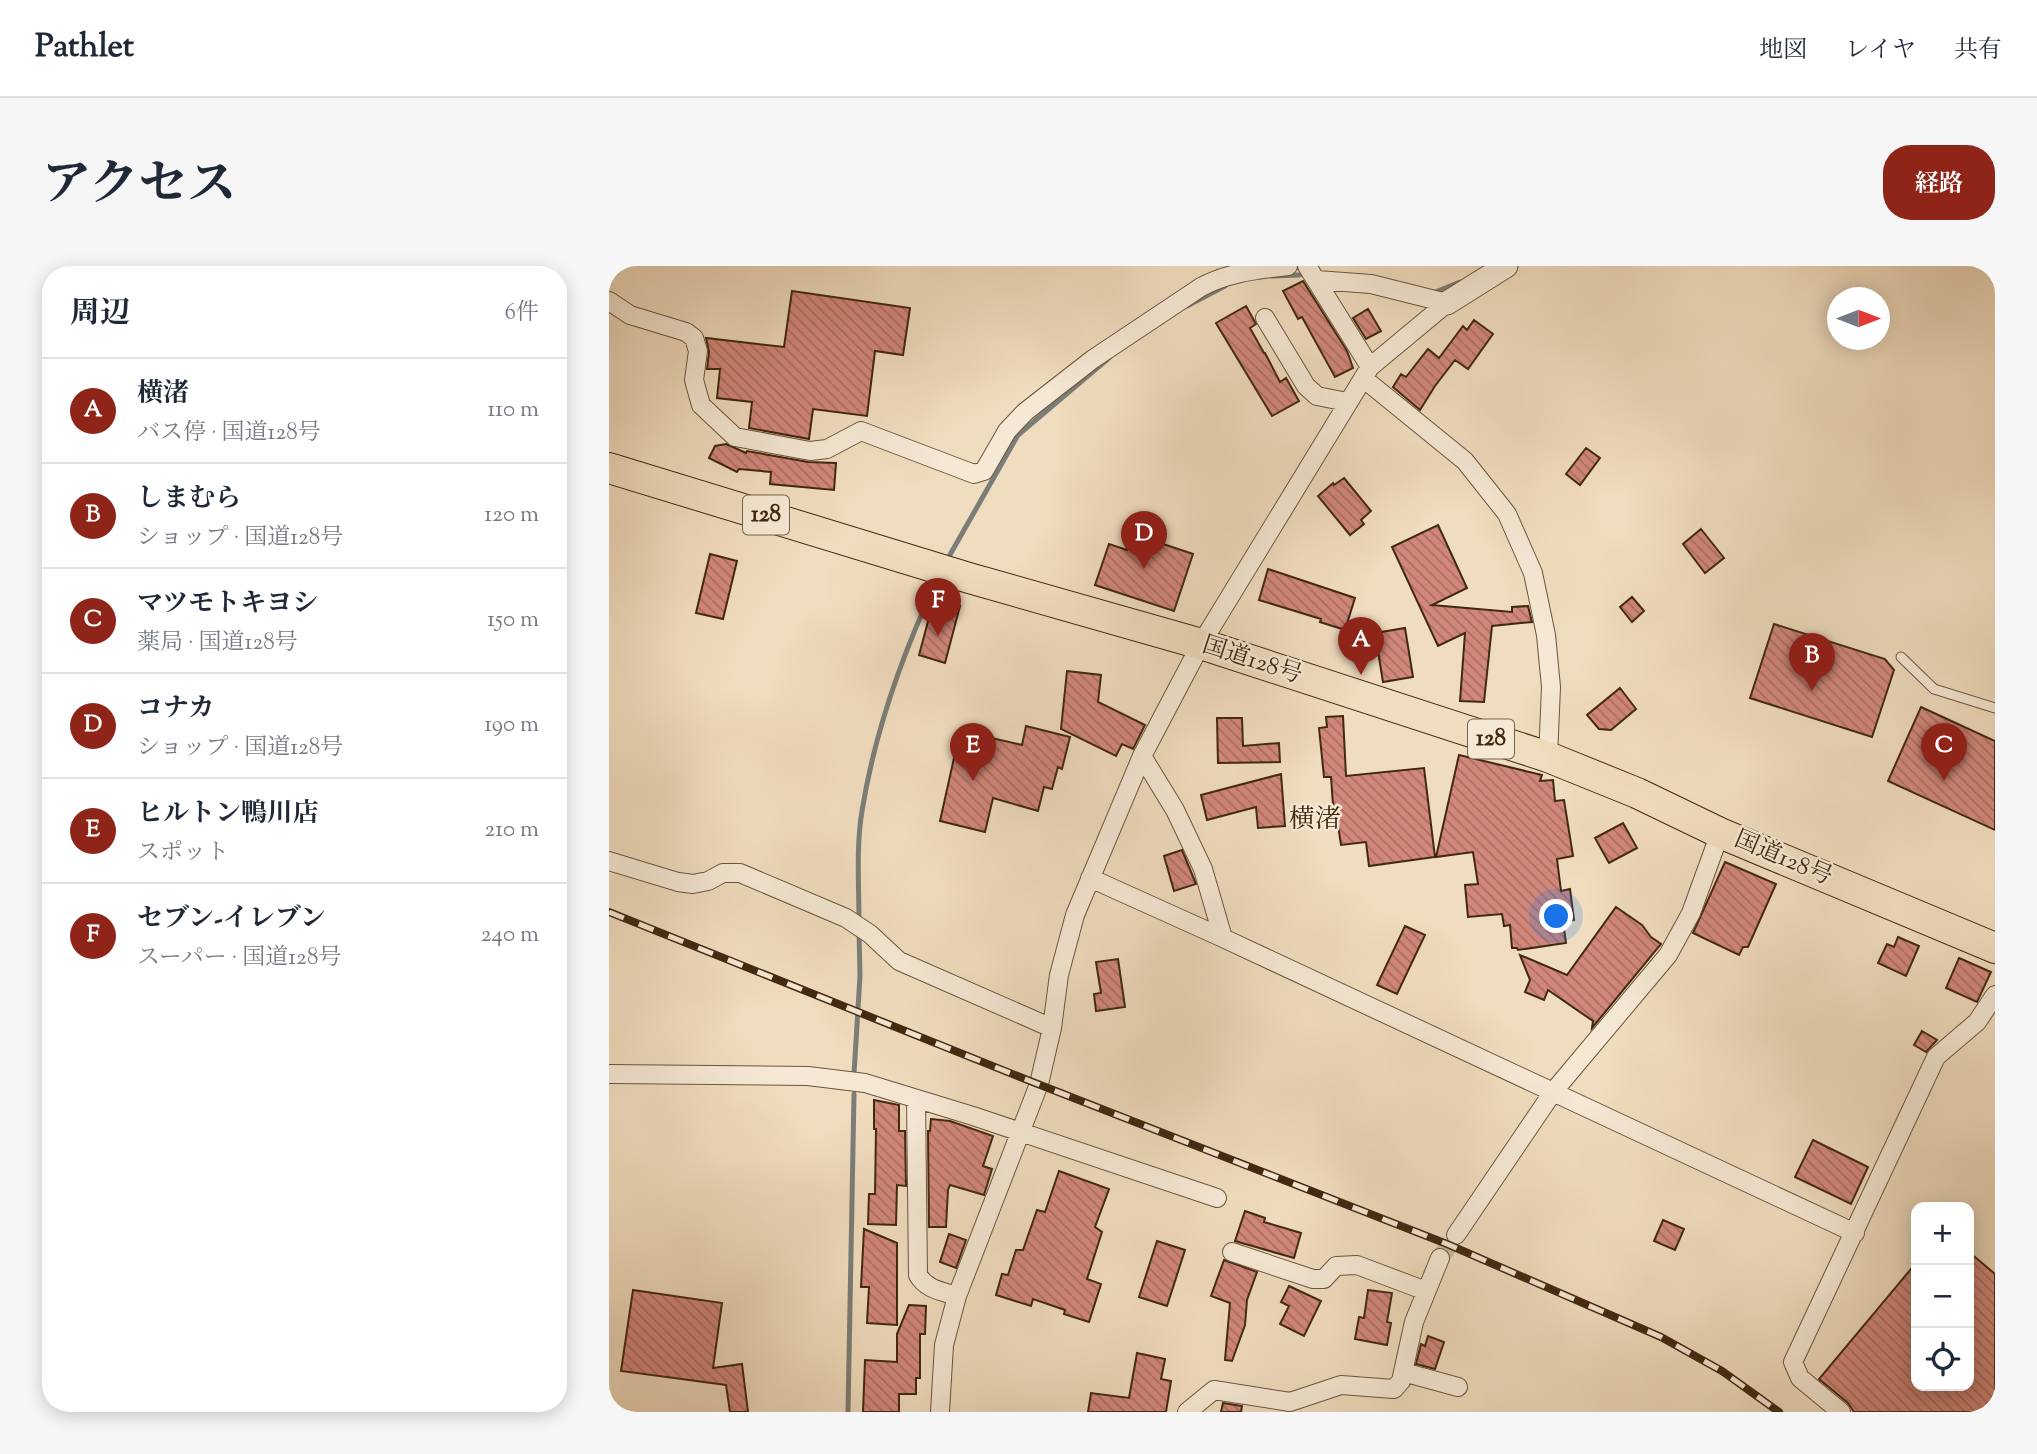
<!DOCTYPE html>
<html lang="ja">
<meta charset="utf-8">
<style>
:root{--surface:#fff;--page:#f6f6f7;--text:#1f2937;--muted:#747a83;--line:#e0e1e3;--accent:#8f2418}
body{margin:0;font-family:"Sorts Mill Goudy","Noto Serif JP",serif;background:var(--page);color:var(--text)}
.controls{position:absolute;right:21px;bottom:21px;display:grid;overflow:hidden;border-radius:14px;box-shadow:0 4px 18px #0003}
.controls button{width:63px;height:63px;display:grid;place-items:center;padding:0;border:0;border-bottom:2px solid var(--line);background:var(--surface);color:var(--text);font:35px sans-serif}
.compass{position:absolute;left:1218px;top:21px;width:63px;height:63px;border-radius:50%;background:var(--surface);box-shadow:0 4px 18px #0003;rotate:90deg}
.you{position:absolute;left:948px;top:651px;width:24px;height:24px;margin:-18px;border:5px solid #fff;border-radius:50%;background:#1a73e8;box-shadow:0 0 0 10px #1a73e833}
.badge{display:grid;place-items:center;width:46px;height:46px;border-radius:50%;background:var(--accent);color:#fff;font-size:23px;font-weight:700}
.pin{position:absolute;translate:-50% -58px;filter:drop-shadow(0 2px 4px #0008)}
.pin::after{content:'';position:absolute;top:37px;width:24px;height:21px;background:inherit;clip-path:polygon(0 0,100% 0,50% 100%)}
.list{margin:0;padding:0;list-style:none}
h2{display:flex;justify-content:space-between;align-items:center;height:91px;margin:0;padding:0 28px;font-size:30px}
h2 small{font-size:23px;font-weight:400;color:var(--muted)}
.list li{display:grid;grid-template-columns:46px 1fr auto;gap:21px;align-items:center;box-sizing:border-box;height:105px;padding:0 28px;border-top:2px solid var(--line)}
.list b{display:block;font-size:26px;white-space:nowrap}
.list p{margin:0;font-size:23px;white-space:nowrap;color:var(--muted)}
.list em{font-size:23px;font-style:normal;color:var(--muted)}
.icon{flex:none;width:38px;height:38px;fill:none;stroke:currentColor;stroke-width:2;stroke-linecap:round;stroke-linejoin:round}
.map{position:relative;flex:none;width:1386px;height:1146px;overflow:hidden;border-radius:28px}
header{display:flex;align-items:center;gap:42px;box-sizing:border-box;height:98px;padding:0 35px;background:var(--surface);border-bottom:2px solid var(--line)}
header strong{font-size:33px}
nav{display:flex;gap:38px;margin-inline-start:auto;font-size:24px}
.intro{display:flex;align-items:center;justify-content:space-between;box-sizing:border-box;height:168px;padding:0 42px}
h1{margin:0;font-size:49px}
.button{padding:18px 32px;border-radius:28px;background:var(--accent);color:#fff;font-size:24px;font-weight:700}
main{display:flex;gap:42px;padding:0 42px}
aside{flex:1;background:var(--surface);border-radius:28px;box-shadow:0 4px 18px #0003}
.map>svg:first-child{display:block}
</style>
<header>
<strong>Pathlet</strong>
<nav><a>地図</a><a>レイヤ</a><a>共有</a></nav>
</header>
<div class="intro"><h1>アクセス</h1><a class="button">経路</a></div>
<main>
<aside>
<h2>周辺<small>6件</small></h2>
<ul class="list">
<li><span class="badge">A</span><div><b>横渚</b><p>バス停 · 国道128号</p></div><em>110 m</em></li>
<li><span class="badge">B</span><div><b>しまむら</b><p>ショップ · 国道128号</p></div><em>120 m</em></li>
<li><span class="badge">C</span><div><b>マツモトキヨシ</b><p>薬局 · 国道128号</p></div><em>150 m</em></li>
<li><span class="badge">D</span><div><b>コナカ</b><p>ショップ · 国道128号</p></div><em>190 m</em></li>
<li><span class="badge">E</span><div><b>ヒルトン鴨川店</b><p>スポット</p></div><em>210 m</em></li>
<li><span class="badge">F</span><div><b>セブン-イレブン</b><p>スーパー · 国道128号</p></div><em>240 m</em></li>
</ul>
</aside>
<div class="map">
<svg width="1386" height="1146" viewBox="0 0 1386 1146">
<defs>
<pattern id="building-back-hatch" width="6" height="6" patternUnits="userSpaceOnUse" patternTransform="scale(1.75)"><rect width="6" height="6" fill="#d2877b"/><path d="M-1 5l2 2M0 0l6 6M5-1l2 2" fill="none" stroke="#ac6e63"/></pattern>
</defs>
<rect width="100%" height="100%" fill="#f0dcbe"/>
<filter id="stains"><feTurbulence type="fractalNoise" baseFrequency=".00286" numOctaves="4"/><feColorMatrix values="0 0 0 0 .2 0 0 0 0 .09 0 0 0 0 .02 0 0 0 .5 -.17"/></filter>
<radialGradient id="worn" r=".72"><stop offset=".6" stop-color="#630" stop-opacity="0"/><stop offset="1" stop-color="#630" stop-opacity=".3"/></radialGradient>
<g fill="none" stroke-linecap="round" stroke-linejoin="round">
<path stroke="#7b7e78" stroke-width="5" d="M 663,10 L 691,9
M 824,27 L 851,16
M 578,40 L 616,20
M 338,294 L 409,169 L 500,92
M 250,657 C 250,619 247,581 253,545 C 266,464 294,386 329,312
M 245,808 L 251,710 L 250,666
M 239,1146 L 245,828"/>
</g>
<path fill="url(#building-back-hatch)" stroke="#412810" stroke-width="2" d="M 694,15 L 738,85 L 744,102 L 726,111 L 693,51 L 689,53 L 674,25 Z
M 183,25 L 301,42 L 294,89 L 266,85 L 258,150 L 204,143 L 200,173 L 140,162 L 143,136 L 108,132 L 111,103 L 98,103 L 100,86 L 97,72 L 175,81 Z
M 637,40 L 647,58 L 641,62 L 655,87 L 656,87 L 671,116 L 677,112 L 690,135 L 663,150 L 607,57 Z
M 759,43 L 772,65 L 757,73 L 744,52 Z
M 865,54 L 884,68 L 859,103 L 846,94 L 826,120 L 811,144 L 784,121 L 792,108 L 797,111 L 819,83 L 830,92 L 854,60 L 858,64 Z
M 117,178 L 137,187 L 138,185 L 199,196 L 227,197 L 225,224 L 161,218 L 162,206 L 130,203 L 128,206 L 100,192 L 106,180 Z
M 977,182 L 991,192 L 971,219 L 957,208 Z
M 735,212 L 762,245 L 752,254 L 755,258 L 741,269 L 709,230 L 724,217 L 725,219 Z
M 829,259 L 858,322 L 823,339 L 903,346 L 903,341 L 919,340 L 923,356 L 883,360 L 875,436 L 851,435 L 856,367 L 829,380 L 783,281 Z
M 1092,263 L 1115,292 L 1096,307 L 1074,278 Z
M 524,268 L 584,288 L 565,345 L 486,319 L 500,278 L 518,284 Z
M 101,288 L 128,295 L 114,353 L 87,347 Z
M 659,303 L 746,332 L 736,364 L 711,356 L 712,353 L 650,334 Z
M 1023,331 L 1035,345 L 1023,356 L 1011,341 Z
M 325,333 L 351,340 L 336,397 L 310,389 Z
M 1165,358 L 1276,393 L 1285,404 L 1263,471 L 1141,432 Z
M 796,362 L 804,411 L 774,416 L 766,367 Z
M 458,405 L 492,409 L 489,436 L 536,459 L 524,483 L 513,478 L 507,490 L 452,463 Z
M 1011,422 L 1027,443 L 1002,464 L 990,463 L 978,449 Z
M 1312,441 L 1386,475 L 1386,564 L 1279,515 Z
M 734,450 L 737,510 L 815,502 L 826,591 L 760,600 L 757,576 L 732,579 L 728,552 L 725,553 L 722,511 L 715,511 L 710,462 L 718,461 L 717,451 Z
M 608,452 L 633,452 L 634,480 L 670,477 L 671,496 L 609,497 Z
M 417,460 L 461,471 L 453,503 L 449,501 L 443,523 L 435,521 L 429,545 L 384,532 L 376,566 L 331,555 L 351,465 L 413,479 Z
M 850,489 L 933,509 L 931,515 L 944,514 L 946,535 L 955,534 L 964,590 L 948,593 L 952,625 L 961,623 L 965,654 L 954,656 L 957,677 L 909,684 L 908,682 L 903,682 L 901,659 L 895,660 L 893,648 L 859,651 L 856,619 L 869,618 L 864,586 L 827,591 Z
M 672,508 L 676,560 L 649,562 L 647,541 L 598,554 L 592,529 Z
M 1014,557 L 1028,582 L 1000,597 L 986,572 Z
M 573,584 L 587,618 L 565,625 L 555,590 Z
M 1116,596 L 1167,618 L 1139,681 L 1134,681 L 1130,689 L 1084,667 Z
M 1007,641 L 1033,659 L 1042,671 L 1052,678 L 983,762 L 984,755 L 939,724 L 935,734 L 916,726 L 921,714 L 911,689 L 958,709 Z
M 796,660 L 816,669 L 788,728 L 768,719 Z
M 1289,671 L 1310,680 L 1297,710 L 1269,697 L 1278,678 L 1285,681 Z
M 1350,692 L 1382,706 L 1368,736 L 1337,722 Z
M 509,693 L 516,741 L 487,745 L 485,728 L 492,727 L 487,696 Z
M 1313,765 L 1328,774 L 1317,786 L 1305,779 Z
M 265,834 L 290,839 L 290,865 L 296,865 L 297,920 L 288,919 L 287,959 L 259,958 L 260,928 L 266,928 L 267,863 L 265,863 Z
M 322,853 L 341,855 L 384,870 L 374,900 L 383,903 L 375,929 L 341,919 L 339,924 L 337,961 L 320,961 L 319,865 L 321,865 Z
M 1204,874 L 1259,901 L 1242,938 L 1186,911 Z
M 450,905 L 500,923 L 486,961 L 493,966 L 478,1013 L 492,1018 L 480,1056 L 455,1048 L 456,1044 L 424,1033 L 422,1040 L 387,1029 L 393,1008 L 399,1009 L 407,984 L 414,984 L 428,944 L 436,946 Z
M 636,945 L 656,952 L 655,956 L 692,967 L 685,992 L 626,975 Z
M 1054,954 L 1075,963 L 1066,984 L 1045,975 Z
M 255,963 L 288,977 L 288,1059 L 258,1057 L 260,1021 L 252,1021 Z
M 340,968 L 357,974 L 347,1002 L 331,996 Z
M 548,975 L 576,984 L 558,1040 L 530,1031 Z
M 1360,986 L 1386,1008 L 1386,1146 L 1245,1146 L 1239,1137 L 1210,1113 L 1307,997 L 1307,1120 L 1360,1120 Z
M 615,994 L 648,1006 L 638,1034 L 636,1059 L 623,1095 L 616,1094 L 621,1037 L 602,1030 Z
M 680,1020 L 712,1035 L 695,1070 L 671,1058 L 680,1040 L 672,1036 Z
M 24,1024 L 113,1037 L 104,1102 L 133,1098 L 139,1146 L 121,1146 L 117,1119 L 12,1105 Z
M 759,1024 L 783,1027 L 778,1056 L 782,1057 L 778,1079 L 746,1073 L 750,1051 L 755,1052 Z
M 300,1039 L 317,1040 L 316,1068 L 311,1068 L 311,1112 L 307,1112 L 307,1128 L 290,1128 L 290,1146 L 254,1146 L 256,1094 L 288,1096 L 288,1068 Z
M 819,1070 L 835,1076 L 826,1103 L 807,1098 L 812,1078 L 816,1080 Z
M 528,1087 L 556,1093 L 552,1113 L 562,1115 L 557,1146 L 479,1146 L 482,1127 L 520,1132 Z
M 614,1137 L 633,1140 L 632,1146 L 612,1146 Z"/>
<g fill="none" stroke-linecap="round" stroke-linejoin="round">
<path stroke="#cdb89b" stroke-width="18" stroke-dasharray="18 9" stroke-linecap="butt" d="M 831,992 L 847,969"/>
<g stroke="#6d553c" stroke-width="11">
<path id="service" d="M 1292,391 L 1325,423 L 1386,442"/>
</g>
<g stroke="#6d553c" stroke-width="20">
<path id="minor" d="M 698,0 L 761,101
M 708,14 L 762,18 L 838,37
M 0,35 L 21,49 L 77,66 L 85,72 L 89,85 L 85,114 L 92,139 L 126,171 L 201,185 L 218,183 L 252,165 L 365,208 L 375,205 L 398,165 L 416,146 L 484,93 L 592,21 C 620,6 648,4 679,0
M 656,52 L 697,120 L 708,130 L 738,136
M 754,112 L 856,195 L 898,248 L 924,307 L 937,369 L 942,421 L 939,491
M 533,490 L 566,544 L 594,603 L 614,672
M 0,595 L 69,616 L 84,618 L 99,615 L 114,607 L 131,607 L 237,652 L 261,668 L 290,695 L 443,762
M 481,612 L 614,672 L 1246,967
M 0,808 L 199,810 L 256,817 L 364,850 L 608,932
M 307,833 L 309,1009 C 318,1024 333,1025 348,1030
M 847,969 L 944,826 L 1059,689 L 1082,647 L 1111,567
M 623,986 L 704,1013 L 715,1013 L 727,1000 L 748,999 L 817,1025
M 794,1106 L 849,1121
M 331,1146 L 335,1079 L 348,1030 L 430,818 L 443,762 L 450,709 L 466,649 L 533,490 L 592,378 L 761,101 L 838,37
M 578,1146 L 605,1124 L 681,1136 L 732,1119 L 785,1123 L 792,1115 L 805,1056 L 831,992
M 1232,1146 L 1191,1112 L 1184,1096 L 1327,791 L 1368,756 L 1386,729"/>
</g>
<g stroke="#6d553c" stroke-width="25">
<path id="tertiary" d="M 838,37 L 897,0"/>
</g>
<g stroke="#412810" stroke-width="32">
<path id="trunk" d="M 0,202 L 360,312 L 592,378 L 939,491 L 1028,527 L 1111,567 L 1386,682"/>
</g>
<use href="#service" stroke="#f5e8d5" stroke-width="9"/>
<use href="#minor" stroke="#f5e8d5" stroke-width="18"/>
<use href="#tertiary" stroke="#f5e8d5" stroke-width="23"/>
<use href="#trunk" stroke="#f0dcbe" stroke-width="30"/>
<g stroke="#412810" stroke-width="8">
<path id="rail" d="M 0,646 L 416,813 L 838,978 L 1052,1071 L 1113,1105 L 1170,1146"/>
</g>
<use href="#rail" stroke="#f5e8d5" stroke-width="5" stroke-dasharray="16" stroke-linecap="butt"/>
</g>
<g text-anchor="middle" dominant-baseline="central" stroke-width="5" stroke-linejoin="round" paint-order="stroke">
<g fill="#f5e8d5" stroke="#77624b" stroke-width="2">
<rect x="134" y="229.5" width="46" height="39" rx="5"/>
<rect x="859" y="453.5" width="46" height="39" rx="5"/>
</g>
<g font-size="23" font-weight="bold" fill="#412810">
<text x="157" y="249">128</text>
<text x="882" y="473">128</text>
</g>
<g font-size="24" fill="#412810" stroke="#f5e8d5">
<text transform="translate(643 395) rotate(18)">国道128号</text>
<text transform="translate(1174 593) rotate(23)">国道128号</text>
</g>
<g font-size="26" fill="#412810" stroke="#f5e8d5">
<text x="706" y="554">横渚</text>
</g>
</g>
<rect width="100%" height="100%" filter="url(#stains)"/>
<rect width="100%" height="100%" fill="url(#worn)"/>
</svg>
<div class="controls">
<button>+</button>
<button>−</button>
<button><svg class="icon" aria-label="locate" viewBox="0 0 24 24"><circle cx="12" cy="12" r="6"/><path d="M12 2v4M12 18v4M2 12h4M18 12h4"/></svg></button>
</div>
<svg class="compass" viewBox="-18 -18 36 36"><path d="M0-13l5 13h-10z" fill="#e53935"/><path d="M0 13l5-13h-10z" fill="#747a83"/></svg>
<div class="you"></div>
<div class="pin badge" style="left:752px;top:409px">A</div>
<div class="pin badge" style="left:1203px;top:425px">B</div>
<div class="pin badge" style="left:1335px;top:515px">C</div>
<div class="pin badge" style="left:535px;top:303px">D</div>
<div class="pin badge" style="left:364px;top:515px">E</div>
<div class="pin badge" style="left:329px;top:370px">F</div>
</div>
</main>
